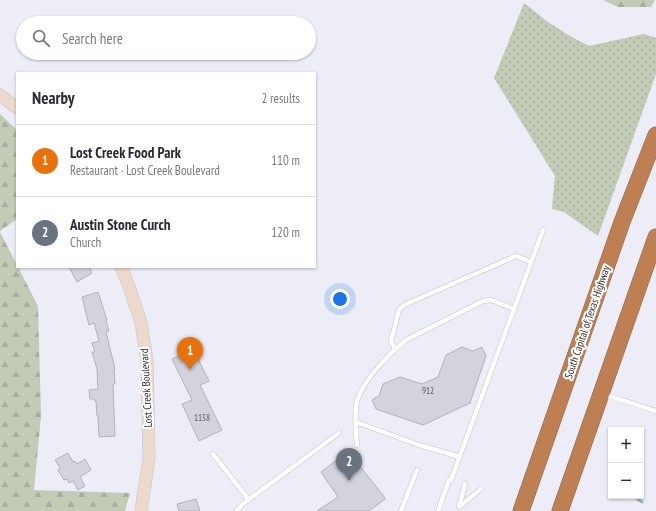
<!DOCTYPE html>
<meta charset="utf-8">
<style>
:root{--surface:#fff;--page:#f2f2f3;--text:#2b2b33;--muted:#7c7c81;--line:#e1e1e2;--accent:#0f766e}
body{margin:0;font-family:"PT Sans Narrow",sans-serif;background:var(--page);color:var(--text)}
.controls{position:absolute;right:12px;bottom:12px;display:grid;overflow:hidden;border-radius:0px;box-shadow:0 1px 3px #0004}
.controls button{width:36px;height:36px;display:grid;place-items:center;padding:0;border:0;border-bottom:1px solid var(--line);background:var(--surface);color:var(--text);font:20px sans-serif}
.you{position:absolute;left:340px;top:299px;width:14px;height:14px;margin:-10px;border:3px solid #fff;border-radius:50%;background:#1a73e8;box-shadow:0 0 0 6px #1a73e833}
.badge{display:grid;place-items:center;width:26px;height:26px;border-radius:50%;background:var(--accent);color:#fff;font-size:13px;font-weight:700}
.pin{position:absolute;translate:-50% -33px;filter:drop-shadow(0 1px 2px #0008)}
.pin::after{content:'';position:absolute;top:21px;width:14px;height:12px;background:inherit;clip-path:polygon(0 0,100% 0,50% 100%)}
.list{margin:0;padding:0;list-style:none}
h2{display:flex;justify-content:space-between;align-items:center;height:52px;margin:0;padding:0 16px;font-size:17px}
h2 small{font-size:13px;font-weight:400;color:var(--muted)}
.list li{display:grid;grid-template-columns:26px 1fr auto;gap:12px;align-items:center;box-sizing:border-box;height:72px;padding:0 16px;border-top:1px solid var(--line)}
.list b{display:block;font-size:15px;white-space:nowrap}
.list p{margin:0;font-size:13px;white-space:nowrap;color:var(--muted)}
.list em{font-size:13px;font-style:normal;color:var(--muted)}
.icon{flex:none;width:22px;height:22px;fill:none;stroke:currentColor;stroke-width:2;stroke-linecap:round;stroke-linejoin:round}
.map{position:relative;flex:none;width:656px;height:511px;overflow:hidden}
.search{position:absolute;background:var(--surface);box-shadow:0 1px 3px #0004;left:16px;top:16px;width:300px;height:44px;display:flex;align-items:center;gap:10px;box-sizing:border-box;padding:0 14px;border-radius:22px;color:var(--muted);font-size:15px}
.panel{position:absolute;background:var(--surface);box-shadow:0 1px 3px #0004;left:16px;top:72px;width:300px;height:196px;border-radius:0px}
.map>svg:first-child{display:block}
</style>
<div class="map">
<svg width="656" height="511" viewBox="0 0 656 511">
<defs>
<pattern id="grass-dots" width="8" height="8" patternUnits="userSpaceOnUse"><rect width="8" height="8" fill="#c3cab6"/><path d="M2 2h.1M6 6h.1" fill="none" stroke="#a8ae9d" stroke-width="1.8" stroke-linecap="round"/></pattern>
<pattern id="forest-firs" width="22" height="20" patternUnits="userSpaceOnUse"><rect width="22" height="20" fill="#c3cab6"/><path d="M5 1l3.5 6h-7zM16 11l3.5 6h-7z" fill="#a8ae9d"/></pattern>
</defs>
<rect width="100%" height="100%" fill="#ecedf6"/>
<path fill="url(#grass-dots)" d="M 524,3 L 548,22 L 570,36 L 589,46 L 644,34 L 656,38 L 656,74 L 598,236 L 564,212 L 552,209 L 555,176 L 494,78 Z"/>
<path fill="url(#forest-firs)" d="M 603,0 L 655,0 L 651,7 L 618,7 Z
M 0,114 L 17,130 L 17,219 L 0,231 Z
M 0,232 L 17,265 L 17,267 L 18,267 L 38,306 L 41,416 L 34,490 L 130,493 L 125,511 L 0,511 Z"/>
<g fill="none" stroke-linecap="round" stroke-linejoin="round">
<path stroke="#94bec9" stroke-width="3" d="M 633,496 L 642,502"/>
</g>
<path fill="#d3d3dd" stroke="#b1b2bb" d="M 69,267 L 89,267 L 92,273 L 77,282 Z
M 98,292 L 107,320 L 106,320 L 109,331 L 106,332 L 115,369 L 114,369 L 115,384 L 113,384 L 115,436 L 99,437 L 98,416 L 97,416 L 96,401 L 95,401 L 95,399 L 90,399 L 89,390 L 98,389 L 97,369 L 92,352 L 95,352 L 92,343 L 99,341 L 94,323 L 89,325 L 82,297 Z
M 462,347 L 473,351 L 482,347 L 486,356 L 470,403 L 423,425 L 376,409 L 372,400 L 379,396 L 383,384 L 400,377 L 422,384 L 438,377 L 446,355 Z
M 193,349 L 209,381 L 200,385 L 222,430 L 199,441 L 182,404 L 192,400 L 172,359 Z
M 348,451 L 378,489 L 385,498 L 385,499 L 369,511 L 317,511 L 338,497 L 321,472 Z
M 68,453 L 73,462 L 75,461 L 77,464 L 85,459 L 91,470 L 80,477 L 85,486 L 78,490 L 73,481 L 69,483 L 67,479 L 64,480 L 58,470 L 60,468 L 55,460 Z
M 196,499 L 200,511 L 179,511 L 177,504 Z"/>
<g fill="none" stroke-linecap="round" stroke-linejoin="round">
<g stroke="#c4c5ce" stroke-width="5.5">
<path id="lane" d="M 395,349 L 391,341 L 399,310 L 404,305 L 516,256 L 531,262
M 603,394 L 656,411
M 356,422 L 419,445 L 460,457
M 357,445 C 356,433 354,413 357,401 C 363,380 389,354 406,340 L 483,301 L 491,300 L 514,309
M 213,454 L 249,500
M 451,480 L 543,230
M 465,484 L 459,507 L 481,489
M 236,511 L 244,503 L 339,433
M 401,511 L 417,470
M 438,511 L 449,480"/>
</g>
<g stroke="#c4c5ce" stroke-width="13">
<path id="secondary" d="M 0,95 L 17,108
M 121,267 L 127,281 L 141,322 L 147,361 L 149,458 L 141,511"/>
</g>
<g stroke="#8c6347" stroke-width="17">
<path id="highway" d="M 521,511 L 622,222 L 656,135
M 560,511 L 656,237"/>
</g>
<use href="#lane" stroke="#fff" stroke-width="4.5"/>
<use href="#secondary" stroke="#ecd9cb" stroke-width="12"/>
<use href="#highway" stroke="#be7f53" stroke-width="16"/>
</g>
<g text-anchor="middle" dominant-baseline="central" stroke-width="4" stroke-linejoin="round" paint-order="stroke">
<g font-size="9" fill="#57575d">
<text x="428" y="390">912</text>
<text x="202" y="417">1158</text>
</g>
<g font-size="11" fill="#2e2e32" stroke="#fff">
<text transform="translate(587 322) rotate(-71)">South Capital of Texas Highway</text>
<text transform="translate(146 388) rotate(-93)">Lost Creek Boulevard</text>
</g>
</g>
</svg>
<div class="controls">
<button>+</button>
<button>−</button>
</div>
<div class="you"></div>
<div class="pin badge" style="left:190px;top:370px;background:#e8710a">1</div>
<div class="pin badge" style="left:349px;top:481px;background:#6b7280">2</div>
<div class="search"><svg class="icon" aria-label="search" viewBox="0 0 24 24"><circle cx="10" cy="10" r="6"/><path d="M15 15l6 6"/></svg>Search here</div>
<section class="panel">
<h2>Nearby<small>2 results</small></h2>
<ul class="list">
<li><span class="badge" style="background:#e8710a">1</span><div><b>Lost Creek Food Park</b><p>Restaurant · Lost Creek Boulevard</p></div><em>110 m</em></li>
<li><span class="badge" style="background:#6b7280">2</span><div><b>Austin Stone Curch</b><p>Church</p></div><em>120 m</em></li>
</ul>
</section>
</div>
